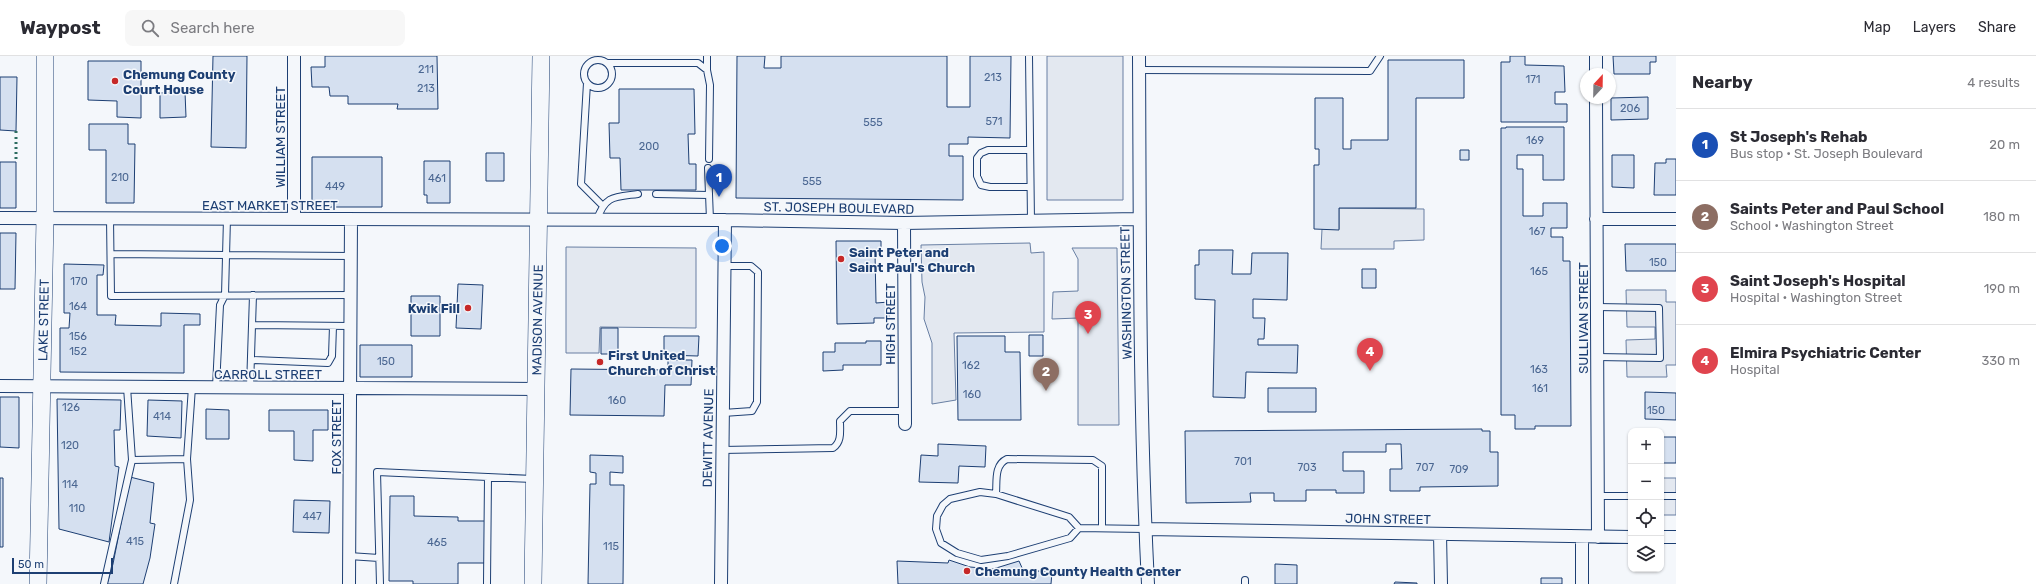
<!DOCTYPE html>
<meta charset="utf-8">
<style>
:root{--surface:#fff;--page:#f7f7f7;--text:#2b2b33;--muted:#7c7c81;--line:#e1e1e2;--accent:#c62828}
body{margin:0;font-family:Rubik,sans-serif;background:var(--page);color:var(--text)}
.controls{position:absolute;right:12px;bottom:12px;display:grid;overflow:hidden;border-radius:8px;box-shadow:0 1px 3px #0004}
.controls button{width:36px;height:36px;display:grid;place-items:center;padding:0;border:0;border-bottom:1px solid var(--line);background:var(--surface);color:var(--text);font:20px sans-serif}
.compass{position:absolute;left:1580px;top:12px;width:36px;height:36px;border-radius:50%;background:var(--surface);box-shadow:0 1px 3px #0004;rotate:22deg}
.scale{position:absolute;left:12px;bottom:10px;width:101px;box-sizing:border-box;padding-left:4px;border:2px solid #1d3f73;border-top:0;font-size:11px;line-height:14px;white-space:nowrap;color:#1d3f73;-webkit-text-stroke:3px #f4f7fb;paint-order:stroke}
.you{position:absolute;left:722px;top:190px;width:14px;height:14px;margin:-10px;border:3px solid #fff;border-radius:50%;background:#1a73e8;box-shadow:0 0 0 6px #1a73e833}
.badge{display:grid;place-items:center;width:26px;height:26px;border-radius:50%;background:var(--accent);color:#fff;font-size:13px;font-weight:700}
.pin{position:absolute;translate:-50% -33px;filter:drop-shadow(0 1px 2px #0008)}
.pin::after{content:'';position:absolute;top:21px;width:14px;height:12px;background:inherit;clip-path:polygon(0 0,100% 0,50% 100%)}
.list{margin:0;padding:0;list-style:none}
h2{display:flex;justify-content:space-between;align-items:center;height:52px;margin:0;padding:0 16px;font-size:17px}
h2 small{font-size:13px;font-weight:400;color:var(--muted)}
.list li{display:grid;grid-template-columns:26px 1fr auto;gap:12px;align-items:center;box-sizing:border-box;height:72px;padding:0 16px;border-top:1px solid var(--line)}
.list b{display:block;font-size:15px;white-space:nowrap}
.list p{margin:0;font-size:13px;white-space:nowrap;color:var(--muted)}
.list em{font-size:13px;font-style:normal;color:var(--muted)}
.icon{flex:none;width:22px;height:22px;fill:none;stroke:currentColor;stroke-width:2;stroke-linecap:round;stroke-linejoin:round}
.map{position:relative;flex:none;width:1676px;height:528px;overflow:hidden}
header{display:flex;align-items:center;gap:24px;box-sizing:border-box;height:56px;padding:0 20px;background:var(--surface);border-bottom:1px solid var(--line)}
header strong{font-size:19px}
nav{display:flex;gap:22px;margin-inline-start:auto;font-size:14px}
.search{width:280px;height:36px;background:var(--page);display:flex;align-items:center;gap:10px;box-sizing:border-box;padding:0 14px;border-radius:8px;color:var(--muted);font-size:15px}
main{display:flex}
aside{flex:1;background:var(--surface)}
.map>svg:first-child{display:block}
</style>
<header>
<strong>Waypost</strong>
<div class="search"><svg class="icon" aria-label="search" viewBox="0 0 24 24"><circle cx="10" cy="10" r="6"/><path d="M15 15l6 6"/></svg>Search here</div>
<nav><a>Map</a><a>Layers</a><a>Share</a></nav>
</header>
<main>
<div class="map">
<svg width="1676" height="528" viewBox="0 0 1676 528">
<rect width="100%" height="100%" fill="#f4f7fb"/>
<path fill="#e3e8f0" stroke="#687fa3" d="M 1047,0 L 1123,0 L 1123,144 L 1047,144 Z
M 1339,152 L 1424,153 L 1424,184 L 1394,185 L 1394,193 L 1321,193 L 1322,173 L 1339,173 Z
M 1030,187 L 1031,197 L 1044,196 L 1044,276 L 954,277 L 956,344 L 932,348 L 932,287 L 924,263 L 925,241 L 922,226 L 921,189 Z
M 566,191 L 696,192 L 696,272 L 600,271 L 599,297 L 566,297 Z
M 1072,192 L 1117,192 L 1119,369 L 1078,369 L 1078,262 L 1052,263 L 1053,236 L 1078,235 L 1078,203 Z
M 1626,234 L 1666,234 L 1666,246 L 1676,246 L 1676,309 L 1666,309 L 1667,321 L 1627,321 L 1626,284 L 1655,283 L 1655,271 L 1627,271 Z
M 1661,422 L 1676,422 L 1676,459 L 1661,459 Z"/>
<path fill="#d5e0f0" stroke="#1d3f73" d="M 213,0 L 247,0 L 246,92 L 211,91 Z
M 325,0 L 437,0 L 438,53 L 397,53 L 398,48 L 348,48 L 348,40 L 330,40 L 329,31 L 312,31 L 311,11 L 325,11 Z
M 737,0 L 765,0 L 764,12 L 781,12 L 781,0 L 947,0 L 947,51 L 970,51 L 970,0 L 1011,0 L 1010,82 L 968,81 L 968,88 L 949,88 L 949,100 L 963,100 L 963,144 L 736,142 Z
M 1510,0 L 1525,0 L 1525,9 L 1564,10 L 1565,36 L 1555,36 L 1555,48 L 1567,48 L 1567,66 L 1501,66 L 1501,6 L 1510,6 Z
M 1613,0 L 1656,0 L 1656,6 L 1650,6 L 1650,18 L 1614,18 Z
M 1388,4 L 1464,4 L 1464,42 L 1416,42 L 1416,152 L 1339,152 L 1339,174 L 1314,173 L 1314,109 L 1319,109 L 1319,93 L 1315,93 L 1315,42 L 1343,42 L 1343,93 L 1351,93 L 1351,84 L 1388,84 Z
M 88,5 L 141,5 L 141,62 L 117,61 L 117,45 L 88,44 Z
M 0,21 L 17,21 L 16,75 L 0,74 Z
M 619,33 L 694,33 L 695,78 L 688,78 L 689,108 L 696,108 L 696,134 L 621,134 L 620,102 L 610,102 L 609,67 L 619,67 Z
M 185,36 L 186,61 L 160,62 L 160,37 Z
M 1648,41 L 1648,63 L 1611,64 L 1611,42 Z
M 89,68 L 128,68 L 128,88 L 135,88 L 134,147 L 106,147 L 106,94 L 89,94 Z
M 1506,71 L 1564,71 L 1564,124 L 1543,124 L 1543,99 L 1517,99 L 1517,113 L 1523,113 L 1523,160 L 1543,160 L 1543,147 L 1567,147 L 1567,172 L 1551,172 L 1551,181 L 1563,181 L 1563,205 L 1570,205 L 1571,370 L 1535,370 L 1535,373 L 1515,373 L 1515,359 L 1501,359 L 1501,72 L 1506,72 Z
M 1460,94 L 1469,94 L 1469,104 L 1460,104 Z
M 486,97 L 504,97 L 504,125 L 486,125 Z
M 1612,99 L 1634,99 L 1634,132 L 1612,131 Z
M 312,101 L 382,101 L 382,151 L 312,151 Z
M 1666,103 L 1676,103 L 1676,139 L 1654,139 L 1655,107 L 1666,107 Z
M 424,105 L 450,105 L 450,147 L 427,147 L 427,139 L 424,139 Z
M 0,106 L 16,106 L 16,152 L 0,152 Z
M 0,177 L 16,177 L 15,233 L 0,233 Z
M 836,185 L 881,185 L 881,197 L 875,197 L 876,247 L 889,246 L 889,262 L 874,262 L 874,267 L 837,268 Z
M 1625,188 L 1676,188 L 1676,215 L 1626,215 Z
M 1199,194 L 1233,194 L 1232,218 L 1251,218 L 1252,197 L 1288,197 L 1287,244 L 1253,243 L 1253,262 L 1265,262 L 1264,283 L 1258,283 L 1258,289 L 1298,289 L 1297,317 L 1246,316 L 1245,342 L 1213,341 L 1215,244 L 1195,243 L 1195,209 L 1199,209 Z
M 64,208 L 104,209 L 103,219 L 97,219 L 97,259 L 116,259 L 115,269 L 161,270 L 161,257 L 200,258 L 200,269 L 184,269 L 184,317 L 60,316 L 60,272 L 69,272 L 70,257 L 64,257 Z
M 1362,213 L 1376,213 L 1376,232 L 1362,232 Z
M 458,228 L 483,229 L 481,273 L 456,272 Z
M 411,240 L 440,240 L 440,280 L 411,280 Z
M 601,272 L 618,272 L 618,298 L 601,298 Z
M 1029,279 L 1043,279 L 1043,300 L 1029,300 Z
M 664,280 L 699,280 L 698,300 L 664,299 Z
M 957,280 L 1005,280 L 1005,296 L 1020,296 L 1021,364 L 958,364 Z
M 866,285 L 881,285 L 881,309 L 843,309 L 843,314 L 823,315 L 823,296 L 835,296 L 835,287 L 866,287 Z
M 360,289 L 412,289 L 412,321 L 360,321 Z
M 668,304 L 692,304 L 691,329 L 665,329 L 664,360 L 570,359 L 571,313 L 668,314 Z
M 1268,332 L 1316,332 L 1316,356 L 1268,356 Z
M 1645,336 L 1676,337 L 1676,364 L 1645,363 Z
M 0,341 L 19,341 L 19,392 L 0,391 Z
M 57,343 L 121,344 L 120,374 L 114,374 L 115,410 L 119,411 L 109,486 L 59,473 Z
M 148,344 L 182,345 L 181,382 L 147,380 Z
M 206,353 L 229,354 L 229,383 L 206,383 Z
M 269,354 L 328,354 L 328,374 L 313,374 L 313,405 L 294,404 L 294,375 L 269,375 Z
M 1482,373 L 1482,375 L 1490,375 L 1490,396 L 1498,396 L 1498,430 L 1420,431 L 1420,435 L 1390,435 L 1390,413 L 1402,413 L 1401,388 L 1386,388 L 1386,396 L 1343,396 L 1343,415 L 1364,415 L 1364,437 L 1336,437 L 1336,434 L 1306,434 L 1306,445 L 1274,445 L 1274,437 L 1250,437 L 1251,446 L 1186,447 L 1185,375 Z
M 1630,381 L 1631,381 L 1631,407 L 1630,407 Z
M 1661,381 L 1676,381 L 1676,407 L 1661,407 Z
M 938,388 L 986,390 L 985,411 L 959,410 L 958,427 L 919,426 L 921,399 L 938,400 Z
M 590,399 L 623,400 L 623,417 L 610,416 L 610,429 L 624,429 L 623,528 L 588,528 L 590,428 L 596,428 L 596,417 L 590,416 Z
M 130,421 L 154,427 L 150,467 L 155,468 L 150,502 L 143,528 L 107,528 L 113,508 Z
M 0,422 L 3,422 L 3,491 L 0,491 Z
M 390,440 L 414,440 L 414,460 L 458,461 L 458,465 L 485,465 L 485,507 L 458,507 L 458,528 L 413,528 L 413,525 L 389,525 Z
M 294,444 L 330,445 L 329,477 L 293,476 Z
M 949,504 L 970,511 L 993,513 L 1019,505 L 1023,514 L 1052,516 L 1051,528 L 898,528 L 897,505 L 948,507 Z
M 1275,508 L 1297,509 L 1297,528 L 1275,528 Z
M 1541,522 L 1562,522 L 1562,528 L 1541,528 Z
M 1395,526 L 1417,527 L 1417,528 L 1394,528 Z"/>
<g fill="none" stroke-linecap="round" stroke-linejoin="round">
<g stroke="#1d3f73" stroke-width="8">
<path id="lane" d="M 1029,0 L 1031,165
M584 18a14 14 0 1 1 28 0a14 14 0 1 1-28 0Z
M 608,7 L 698,7 L 707,14 L 710,29 L 709,103
M 707,14 L 707,0
M 1139,14 L 1370,15 L 1380,0
M 587,27 L 581,128 L 603,150
M 1030,94 L 988,94 L 981,97 L 977,102 L 977,120 L 981,129 L 990,131 L 1030,131
M 708,112 L 710,164
M 656,138 L 709,139
M 110,162 L 111,240 L 351,239
M 597,164 C 605,139 615,141 638,138
M 111,198 L 351,200
M 1597,251 L 1659,252 L 1660,302 L 1597,301
M 252,269 L 350,270
M 251,304 L 328,307 L 332,300 L 333,270
M 216,331 L 220,249 L 225,239 L 227,162
M 250,331 L 253,239
M 723,357 L 752,355 L 757,346 L 758,216 L 751,210 L 725,210
M 722,394 L 833,392 C 842,386 840,375 840,365 L 850,355 L 904,355
M 187,403 L 192,331
M 132,404 L 187,403 L 190,444 L 174,528
M 996,438 C 997,425 994,409 1007,403 L 1093,404 L 1102,410 L 1102,472
M 1598,440 L 1631,440
M 1661,440 L 1676,440
M 1079,472 L 1070,482 L 1008,500 L 981,504 L 957,497 L 941,487 L 936,473 L 937,460 L 943,449 L 950,443 L 980,436 L 996,438 L 1069,461 L 1079,472 L 1145,473
M 349,500 L 379,502
M 104,528 L 132,404 L 127,331
M 380,528 L 377,416 L 533,423
M 487,528 L 488,421
M 1245,528 L 1245,524"/>
</g>
<g stroke="#1d3f73" stroke-width="14">
<path id="street" d="M 1139,0 C 1140,176 1139,352 1148,528
M 1596,0 L 1596,18
M 1596,42 L 1598,481
M 0,162 L 725,164 L 904,167 L 1138,163
M 294,163 L 294,0
M 1596,163 L 1676,163
M 904,167 L 905,368
M 0,330 L 536,333
M 1145,473 L 1631,481
M 1440,478 L 1441,528
M 1582,481 L 1582,528
M 1661,481 L 1676,481
M 349,528 L 351,163
M 721,528 L 725,164"/>
</g>
<g stroke="#1d3f73" stroke-width="18">
<g id="secondary">
<path id="s1" d="M 38,528 L 45,162 L 45,0"/>
<path id="s2" d="M 533,528 L 541,0"/>
</g>
</g>
<use href="#lane" stroke="#f4f7fb" stroke-width="6"/>
<use href="#street" stroke="#f4f7fb" stroke-width="12"/>
<use href="#secondary" stroke="#f4f7fb" stroke-width="17"/>
<path stroke="#2c6c60" stroke-width="3" stroke-dasharray="2 3" stroke-linecap="butt" d="M 16,75 L 16,79
M 16,81 L 16,106"/>
</g>
<g fill="#c62828" stroke="#f4f7fb" stroke-width="1.5">
<circle cx="115" cy="25" r="4"/>
<circle cx="841" cy="203" r="4"/>
<circle cx="468" cy="252" r="4"/>
<circle cx="600" cy="306" r="4"/>
<circle cx="967" cy="515" r="4"/>
</g>
<g text-anchor="middle" dominant-baseline="central" stroke-width="3" stroke-linejoin="round" paint-order="stroke">
<g font-size="11" fill="#4b6792">
<text x="426" y="13">211</text>
<text x="993" y="21">213</text>
<text x="1533" y="23">171</text>
<text x="426" y="32">213</text>
<text x="1630" y="52">206</text>
<text x="994" y="65">571</text>
<text x="873" y="66">555</text>
<text x="1535" y="84">169</text>
<text x="649" y="90">200</text>
<text x="120" y="121">210</text>
<text x="437" y="122">461</text>
<text x="812" y="125">555</text>
<text x="335" y="130">449</text>
<text x="1537" y="175">167</text>
<text x="1658" y="206">150</text>
<text x="1539" y="215">165</text>
<text x="79" y="225">170</text>
<text x="78" y="250">164</text>
<text x="78" y="280">156</text>
<text x="78" y="295">152</text>
<text x="386" y="305">150</text>
<text x="971" y="309">162</text>
<text x="1539" y="313">163</text>
<text x="1540" y="332">161</text>
<text x="972" y="338">160</text>
<text x="617" y="344">160</text>
<text x="71" y="351">126</text>
<text x="1656" y="354">150</text>
<text x="162" y="360">414</text>
<text x="70" y="389">120</text>
<text x="1243" y="405">701</text>
<text x="1307" y="411">703</text>
<text x="1425" y="411">707</text>
<text x="1459" y="413">709</text>
<text x="70" y="428">114</text>
<text x="77" y="452">110</text>
<text x="312" y="460">447</text>
<text x="135" y="485">415</text>
<text x="437" y="486">465</text>
<text x="611" y="490">115</text>
</g>
<g font-size="13" font-weight="bold" fill="#1d3f73" stroke="#f4f7fb" text-anchor="start">
<text x="123" y="18">Chemung County<tspan x="123" dy="15">Court House</tspan></text>
<text x="849" y="196">Saint Peter and<tspan x="849" dy="15">Saint Paul's Church</tspan></text>
<text x="460" y="252" text-anchor="end">Kwik Fill</text>
<text x="608" y="299">First United<tspan x="608" dy="15">Church of Christ</tspan></text>
<text x="975" y="515">Chemung County Health Center</text>
</g>
<g font-size="13" fill="#1d3f73" stroke="#f4f7fb">
<text transform="translate(280 81) rotate(-90)">WILLIAM STREET</text>
<text x="270" y="149">EAST MARKET STREET</text>
<text transform="translate(839 152) rotate(1)">ST. JOSEPH BOULEVARD</text>
<text transform="translate(1126 237) rotate(-91)">WASHINGTON STREET</text>
<text transform="translate(1583 262) rotate(-90)">SULLIVAN STREET</text>
<text stroke="none"><textPath href="#s1" startOffset="264">LAKE STREET</textPath></text>
<text stroke="none"><textPath href="#s2" startOffset="264">MADISON AVENUE</textPath></text>
<text transform="translate(890 268) rotate(-90)">HIGH STREET</text>
<text x="268" y="318">CARROLL STREET</text>
<text transform="translate(336 381) rotate(-90)">FOX STREET</text>
<text transform="translate(708 382) rotate(-89)">DEWITT AVENUE</text>
<text transform="translate(1388 463) rotate(1)">JOHN STREET</text>
</g>
</g>
</svg>
<div class="controls">
<button>+</button>
<button>−</button>
<button><svg class="icon" aria-label="locate" viewBox="0 0 24 24"><circle cx="12" cy="12" r="6"/><path d="M12 2v4M12 18v4M2 12h4M18 12h4"/></svg></button>
<button><svg class="icon" aria-label="layers" viewBox="0 0 24 24"><path d="M12 4l9 5-9 5-9-5zM3 14l9 5 9-5"/></svg></button>
</div>
<svg class="compass" viewBox="-18 -18 36 36"><path d="M0-13l5 13h-10z" fill="#e53935"/><path d="M0 13l5-13h-10z" fill="#7c7c81"/></svg>
<div class="scale">50 m</div>
<div class="you"></div>
<div class="pin badge" style="left:719px;top:141px;background:#1a4fb4">1</div>
<div class="pin badge" style="left:1046px;top:335px;background:#8d6e63">2</div>
<div class="pin badge" style="left:1088px;top:278px;background:#e0444e">3</div>
<div class="pin badge" style="left:1370px;top:315px;background:#e0444e">4</div>
</div>
<aside>
<h2>Nearby<small>4 results</small></h2>
<ul class="list">
<li><span class="badge" style="background:#1a4fb4">1</span><div><b>St Joseph's Rehab</b><p>Bus stop · St. Joseph Boulevard</p></div><em>20 m</em></li>
<li><span class="badge" style="background:#8d6e63">2</span><div><b>Saints Peter and Paul School</b><p>School · Washington Street</p></div><em>180 m</em></li>
<li><span class="badge" style="background:#e0444e">3</span><div><b>Saint Joseph's Hospital</b><p>Hospital · Washington Street</p></div><em>190 m</em></li>
<li><span class="badge" style="background:#e0444e">4</span><div><b>Elmira Psychiatric Center</b><p>Hospital</p></div><em>330 m</em></li>
</ul>
</aside>
</main>
